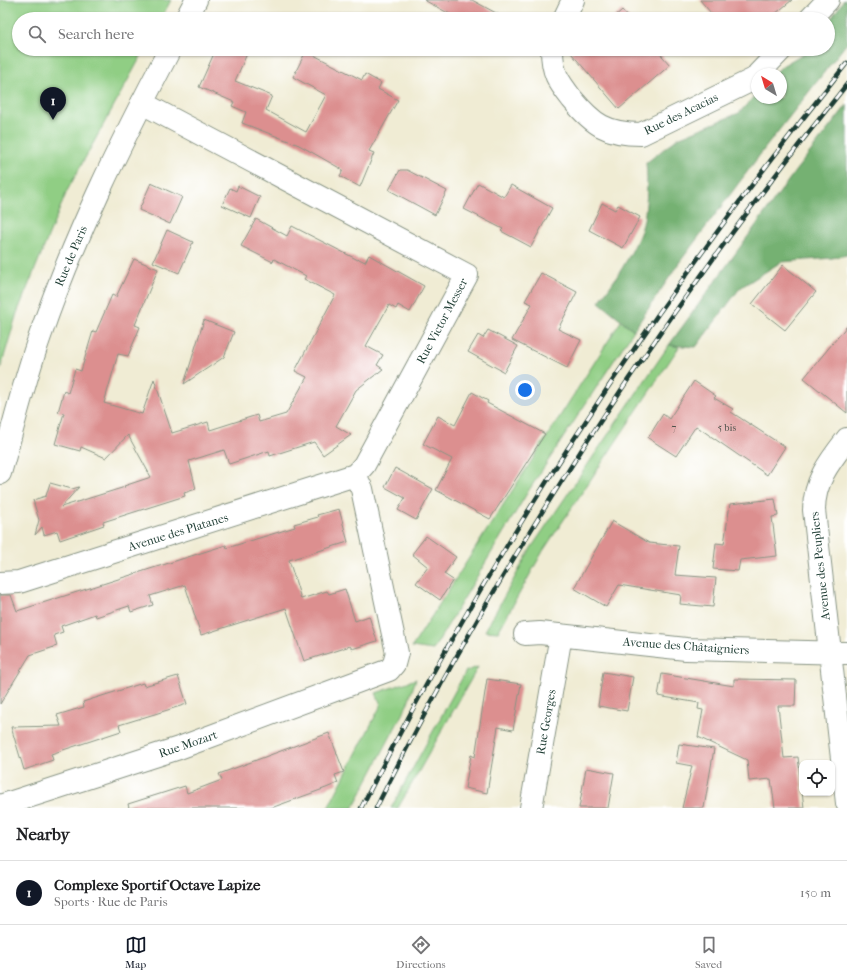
<!DOCTYPE html>
<meta charset="utf-8">
<style>
:root{--surface:#fff;--page:#f2f2f2;--text:#202124;--muted:#757577;--line:#e0e0e0;--accent:#111827}
body{margin:0;font-family:"IM FELL French Canon",serif;background:var(--page);color:var(--text)}
.controls{position:absolute;right:12px;bottom:12px;display:grid;overflow:hidden;border-radius:8px;box-shadow:0 1px 3px #0004}
.controls button{width:36px;height:36px;display:grid;place-items:center;padding:0;border:0;border-bottom:1px solid var(--line);background:var(--surface);color:var(--text);font:20px sans-serif}
.compass{position:absolute;left:751px;top:68px;width:36px;height:36px;border-radius:50%;background:var(--surface);box-shadow:0 1px 3px #0004;rotate:322deg}
.you{position:absolute;left:525px;top:390px;width:14px;height:14px;margin:-10px;border:3px solid #fff;border-radius:50%;background:#1a73e8;box-shadow:0 0 0 6px #1a73e833}
.badge{display:grid;place-items:center;width:26px;height:26px;border-radius:50%;background:var(--accent);color:#fff;font-size:13px;font-weight:700}
.pin{position:absolute;translate:-50% -33px;filter:drop-shadow(0 1px 2px #0008)}
.pin::after{content:'';position:absolute;top:21px;width:14px;height:12px;background:inherit;clip-path:polygon(0 0,100% 0,50% 100%)}
.list{margin:0;padding:0;list-style:none}
h2{display:flex;justify-content:space-between;align-items:center;height:52px;margin:0;padding:0 16px;font-size:17px}
h2 small{font-size:13px;font-weight:400;color:var(--muted)}
.list li{display:grid;grid-template-columns:26px 1fr auto;gap:12px;align-items:center;box-sizing:border-box;height:64px;padding:0 16px;border-top:1px solid var(--line)}
.list b{display:block;font-size:15px;white-space:nowrap}
.list p{margin:0;font-size:13px;white-space:nowrap;color:var(--muted)}
.list em{font-size:13px;font-style:normal;color:var(--muted)}
.icon{flex:none;width:22px;height:22px;fill:none;stroke:currentColor;stroke-width:2;stroke-linecap:round;stroke-linejoin:round}
.map{position:relative;flex:none;width:847px;height:808px;overflow:hidden}
.search{position:absolute;background:var(--surface);box-shadow:0 1px 3px #0004;left:12px;right:12px;top:12px;height:44px;display:flex;align-items:center;gap:10px;box-sizing:border-box;padding:0 14px;border-radius:22px;color:var(--muted);font-size:15px}
.sheet{height:116px;background:var(--surface)}
nav{display:flex;justify-content:space-around;align-items:center;box-sizing:border-box;height:56px;border-top:1px solid var(--line);background:var(--surface);font-size:11px;color:var(--muted)}
nav a{display:grid;justify-items:center;gap:2px}
nav .on{color:var(--accent)}
.map>svg:first-child{display:block}
</style>
<div class="map">
<svg width="847" height="808" viewBox="0 0 847 808">
<rect width="100%" height="100%" fill="#fff"/>
<filter id="ink" filterUnits="userSpaceOnUse"><feTurbulence type="fractalNoise" baseFrequency=".025" numOctaves="2"/><feDisplacementMap in="SourceGraphic" scale="8" xChannelSelector="R" yChannelSelector="G"/><feConvolveMatrix kernelMatrix="1 2 1 2 8 2 1 2 1" color-interpolation-filters="sRGB"/></filter>
<filter id="wash" filterUnits="userSpaceOnUse"><feTurbulence type="fractalNoise" baseFrequency=".012" numOctaves="4" result="noise"/><feDisplacementMap in="SourceGraphic" scale="16" xChannelSelector="R" yChannelSelector="G"/><feGaussianBlur stdDeviation="0.9" result="paint"/><feColorMatrix in="noise" values="0 0 0 0 0 0 0 0 0 0 0 0 0 0 0 0 0 1.4 0 .05"/><feComposite in="paint" operator="in"/></filter>
<g filter="url(#wash)">
<rect width="100%" height="100%" fill="#f0ecd4"/>
<path fill="#90ce84" stroke="#58865c" d="M 0,0 L 171,0 L 161,19 L 19,19 L 19,49 L 145,49 L 67,191 L 17,313 L 0,370 Z
M 621,321 L 634,330 L 529,490 L 433,650 L 412,647 Z
M 669,345 L 679,347 L 543,551 L 498,632 L 485,631 L 531,548 Z
M 478,667 L 398,808 L 391,808 L 466,671 Z
M 416,679 L 407,705 L 353,808 L 328,808 L 381,705 L 376,693 Z"/>
<path fill="#74b172" stroke="#4a7753" d="M 844,0 L 847,0 L 847,43 L 762,152 L 679,263 L 634,330 L 599,302 C 615,280 631,257 641,231 C 647,216 648,179 646,163 L 678,138 L 739,113 L 757,93 L 757,98 L 781,98 L 781,74 L 774,74 L 782,66 L 811,49 L 828,49 L 828,23 Z
M 847,105 L 847,255 L 832,258 L 781,262 L 740,288 L 696,347 L 669,345 L 796,170 Z"/>
<g id="blocks">
<path fill="#dc8f8f" d="M 424,0 L 472,0 L 507,19 L 459,19 Z
M 700,0 L 792,0 L 769,19 L 716,19 Z
M 622,10 L 630,19 L 612,19 Z
M 216,49 L 249,49 L 235,81 L 272,96 L 266,110 L 306,132 L 326,95 L 293,77 L 306,51 L 362,80 L 365,74 L 381,83 L 378,89 L 398,100 L 369,151 L 374,153 L 360,187 L 340,176 L 343,170 L 299,145 L 242,123 L 246,112 L 232,106 L 234,102 L 199,87 Z
M 576,49 L 656,49 L 670,65 L 619,109 L 571,53 Z
M 400,170 L 407,170 L 447,191 L 435,215 L 389,190 Z
M 151,183 L 182,197 L 170,224 L 139,210 Z
M 478,183 L 504,197 L 511,185 L 552,208 L 531,247 L 501,231 L 503,229 L 464,209 Z
M 238,186 L 260,197 L 251,218 L 222,205 L 230,188 L 236,191 Z
M 602,203 L 615,210 L 618,205 L 640,217 L 623,248 L 589,230 Z
M 256,219 L 287,236 L 292,226 L 358,260 L 359,259 L 365,262 L 369,255 L 424,286 L 410,312 L 398,305 L 396,309 L 389,305 L 366,346 L 383,355 L 377,365 L 383,369 L 356,390 L 336,426 L 351,435 L 323,455 L 314,442 L 270,456 L 269,451 L 229,464 L 224,450 L 189,461 L 196,489 L 184,493 L 185,496 L 103,522 L 104,525 L 60,540 L 57,531 L 44,535 L 42,527 L 35,535 L 39,520 L 33,500 L 46,496 L 50,483 L 72,489 L 79,487 L 61,507 L 125,487 L 124,486 L 151,477 L 128,435 L 106,458 L 81,447 L 80,451 L 55,444 L 64,413 L 58,412 L 64,391 L 68,393 L 75,369 L 81,371 L 93,331 L 96,332 L 112,295 L 116,297 L 134,259 L 158,269 L 135,325 L 140,327 L 128,356 L 118,354 L 104,403 L 142,414 L 154,379 L 172,433 L 208,422 L 210,430 L 257,415 L 259,422 L 286,414 L 307,377 L 295,371 L 335,295 L 304,279 L 306,276 L 274,259 L 273,262 L 241,246 Z
M 167,230 L 193,242 L 179,273 L 153,262 Z
M 783,265 L 816,292 L 785,330 L 752,304 Z
M 541,273 L 577,292 L 558,329 L 581,340 L 567,368 L 512,340 L 532,304 L 525,301 Z
M 204,320 L 234,332 L 224,357 L 184,384 Z
M 847,326 L 847,413 L 804,378 Z
M 488,330 L 518,346 L 504,372 L 468,352 L 478,335 L 483,338 Z
M 694,381 L 716,396 L 714,398 L 733,409 L 731,412 L 785,447 L 767,475 L 696,426 L 676,456 L 648,438 L 663,414 L 669,419 Z
M 472,392 L 488,401 L 487,403 L 545,434 L 490,519 L 436,490 L 452,459 L 423,444 L 438,416 L 455,425 Z
M 395,468 L 433,489 L 416,520 L 398,510 L 405,498 L 385,487 Z
M 775,499 L 778,516 L 772,517 L 777,556 L 740,560 L 738,571 L 713,569 L 716,543 L 724,544 L 730,504 Z
M 339,509 L 348,542 L 289,560 L 301,599 L 327,591 L 329,594 L 345,589 L 355,621 L 369,616 L 377,641 L 352,649 L 350,646 L 304,661 L 286,608 L 201,635 L 185,585 L 150,596 L 153,605 L 131,612 L 129,606 L 96,617 L 95,614 L 61,626 L 63,632 L 54,635 L 57,646 L 30,655 L 0,704 L 0,595 L 11,595 L 17,611 L 226,545 L 227,548 L 295,527 L 294,524 L 318,517 L 317,515 Z
M 612,521 L 649,543 L 679,546 L 675,575 L 716,578 L 713,607 L 680,604 L 681,595 L 619,585 L 606,607 L 574,588 Z
M 426,536 L 456,557 L 444,574 L 453,580 L 440,600 L 416,583 L 428,567 L 412,554 Z
M 603,672 L 633,677 L 627,711 L 598,706 Z
M 662,674 L 734,686 L 734,679 L 796,680 L 795,706 L 778,706 L 784,758 L 798,757 L 804,808 L 775,808 L 771,779 L 749,781 L 747,760 L 698,737 L 703,710 L 698,709 L 699,703 L 658,696 Z
M 178,676 L 187,704 L 119,725 L 121,731 L 51,754 L 53,760 L 24,770 L 11,727 L 61,726 L 57,715 L 84,707 L 83,702 L 143,683 L 144,686 Z
M 487,679 L 521,684 L 513,730 L 498,727 L 487,793 L 465,788 L 471,755 L 475,757 Z
M 329,733 L 344,772 L 335,775 L 338,783 L 326,788 L 271,808 L 129,808 L 128,804 L 185,786 L 187,793 L 222,780 L 219,774 Z
M 679,744 L 714,749 L 704,808 L 682,808 L 692,766 L 676,763 Z
M 586,768 L 614,773 L 608,808 L 579,808 Z"/>
</g>
</g>
<g filter="url(#ink)">
<use href="#blocks" fill-opacity="0" stroke="#889484" stroke-width="1"/>
<g fill="none" stroke-linecap="round" stroke-linejoin="round">
<g stroke="#889484" stroke-width="24">
<path id="street" d="M 564,19 L 573,0
M 810,19 L 828,0
M 552,49 C 552,73 558,81 572,99 C 593,124 606,134 641,134 L 754,79 L 757,76
M 758,74 L 782,49
M 847,439 C 830,461 814,481 814,510 L 847,803
M 0,583 L 19,582 L 355,475 L 364,465 L 467,275 L 142,103
M 525,634 L 540,633 L 686,649 L 847,653
M 0,806 L 179,748 L 389,670 L 394,664 L 397,653 L 362,489 L 355,475
M 531,808 L 561,635"/>
</g>
<g stroke="#889484" stroke-width="24">
<path id="secondary" d="M 186,19 L 196,0
M 0,473 C 13,428 24,381 40,336 C 74,237 121,142 170,49"/>
</g>
<use href="#street" stroke="#fff" stroke-width="22"/>
<use href="#secondary" stroke="#fff" stroke-width="22"/>
<g stroke="#1f3d34" stroke-width="4.5">
<path id="rail" d="M 361,808 C 495,543 661,294 847,63
M 376,808 C 505,550 667,308 847,84"/>
</g>
<use href="#rail" stroke="#fff" stroke-width="3" stroke-dasharray="9" stroke-linecap="butt"/>
</g>
</g>
<g text-anchor="middle" dominant-baseline="central" stroke-width="3.5" stroke-linejoin="round" paint-order="stroke">
<g font-size="10" fill="#4e524b">
<text x="674" y="428">7</text>
<text x="727" y="428">5 bis</text>
</g>
<g font-size="12" fill="#1f3d34" stroke="#fff">
<text transform="translate(681 114) rotate(-26)">Rue des Acacias</text>
<text transform="translate(71 256) rotate(-67)">Rue de Paris</text>
<text transform="translate(442 321) rotate(-62)">Rue Victor Messer</text>
<text transform="translate(178 532) rotate(-17)">Avenue des Platanes</text>
<text transform="translate(820 566) rotate(-96)">Avenue des Peupliers</text>
<text transform="translate(686 646) rotate(4)">Avenue des Châtaigniers</text>
<text transform="translate(546 722) rotate(-80)">Rue Georges</text>
<text transform="translate(188 744) rotate(-19)">Rue Mozart</text>
</g>
</g>
</svg>
<div class="controls">
<button><svg class="icon" aria-label="locate" viewBox="0 0 24 24"><circle cx="12" cy="12" r="6"/><path d="M12 2v4M12 18v4M2 12h4M18 12h4"/></svg></button>
</div>
<svg class="compass" viewBox="-18 -18 36 36"><path d="M0-13l5 13h-10z" fill="#e53935"/><path d="M0 13l5-13h-10z" fill="#757577"/></svg>
<div class="you"></div>
<div class="pin badge" style="left:53px;top:120px">1</div>
<div class="search"><svg class="icon" aria-label="search" viewBox="0 0 24 24"><circle cx="10" cy="10" r="6"/><path d="M15 15l6 6"/></svg>Search here</div>
</div>
<section class="sheet">
<h2>Nearby<small></small></h2>
<ul class="list">
<li><span class="badge">1</span><div><b>Complexe Sportif Octave Lapize</b><p>Sports · Rue de Paris</p></div><em>150 m</em></li>
</ul>
</section>
<nav>
<a class="on"><svg class="icon" aria-label="map" viewBox="0 0 24 24"><path d="M3 6l6-2 6 2 6-2v14l-6 2-6-2-6 2zM9 4v14M15 6v14"/></svg>Map</a>
<a><svg class="icon" aria-label="directions" viewBox="0 0 24 24"><path d="M12 3l9 9-9 9-9-9zM9 14v-3h6M13 9l2 2-2 2"/></svg>Directions</a>
<a><svg class="icon" aria-label="saved" viewBox="0 0 24 24"><path d="M7 4h10v16l-5-4-5 4z"/></svg>Saved</a>
</nav>
